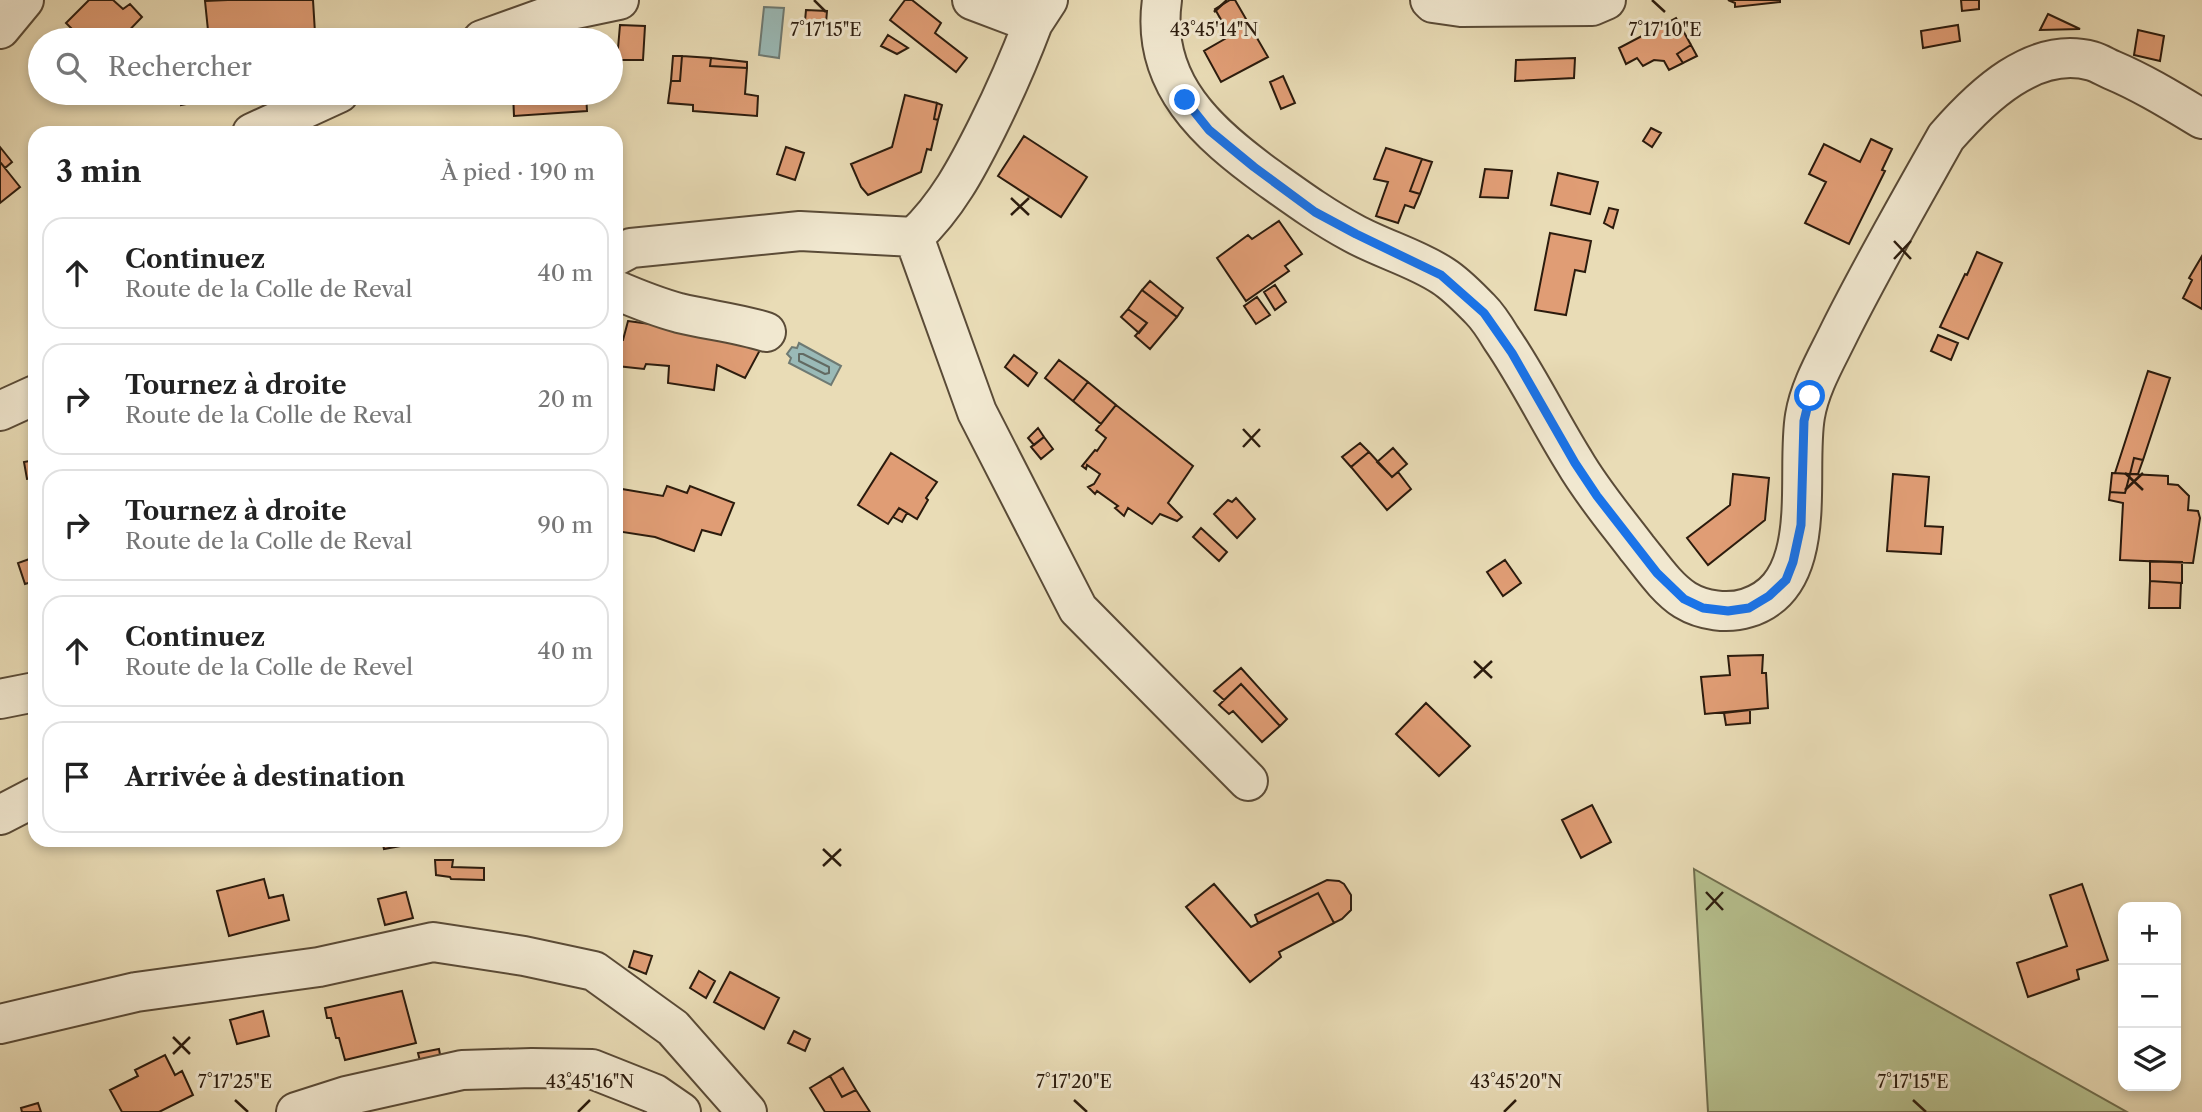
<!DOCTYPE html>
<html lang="fr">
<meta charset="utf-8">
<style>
:root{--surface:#fff;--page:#f6f6f6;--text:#222;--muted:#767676;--line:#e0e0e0}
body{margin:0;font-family:"Libre Caslon Text",serif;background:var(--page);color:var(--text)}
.controls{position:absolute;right:21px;bottom:21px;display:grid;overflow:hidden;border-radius:14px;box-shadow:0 4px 10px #0003}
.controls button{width:63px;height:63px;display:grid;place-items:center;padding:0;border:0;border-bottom:2px solid var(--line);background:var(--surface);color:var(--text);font:35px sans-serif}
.stop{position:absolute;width:21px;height:21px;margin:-16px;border:5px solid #1a73e8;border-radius:50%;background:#fff}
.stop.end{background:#1a73e8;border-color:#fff;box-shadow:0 2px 7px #0008}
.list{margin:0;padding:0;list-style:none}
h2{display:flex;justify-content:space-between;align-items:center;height:91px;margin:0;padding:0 28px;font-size:30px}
h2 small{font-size:23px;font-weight:400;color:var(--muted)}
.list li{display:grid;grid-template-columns:46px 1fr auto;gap:21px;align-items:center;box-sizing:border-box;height:112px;margin:0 14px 14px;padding:0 14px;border:2px solid var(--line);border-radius:21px}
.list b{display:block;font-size:26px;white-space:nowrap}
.list p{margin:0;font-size:23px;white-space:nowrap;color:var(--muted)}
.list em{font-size:23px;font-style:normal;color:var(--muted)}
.icon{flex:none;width:38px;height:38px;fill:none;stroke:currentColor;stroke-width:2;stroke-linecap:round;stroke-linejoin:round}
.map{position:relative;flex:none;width:2202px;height:1112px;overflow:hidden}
.search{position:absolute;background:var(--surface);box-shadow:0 4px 10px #0003;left:28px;top:28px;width:595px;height:77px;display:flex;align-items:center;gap:18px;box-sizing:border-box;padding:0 24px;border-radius:38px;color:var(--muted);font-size:26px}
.panel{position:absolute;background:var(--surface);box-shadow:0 4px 10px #0003;left:28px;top:126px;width:595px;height:721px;border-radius:21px}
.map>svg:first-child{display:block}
</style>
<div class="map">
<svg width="2202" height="1112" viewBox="0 0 2202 1112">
<rect width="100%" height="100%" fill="#e9dcb6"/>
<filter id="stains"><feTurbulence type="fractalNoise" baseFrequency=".00286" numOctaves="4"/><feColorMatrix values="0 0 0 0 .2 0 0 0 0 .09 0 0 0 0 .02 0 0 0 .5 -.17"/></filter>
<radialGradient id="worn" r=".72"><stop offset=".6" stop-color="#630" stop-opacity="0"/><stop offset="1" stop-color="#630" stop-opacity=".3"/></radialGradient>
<path fill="#b6c08e" stroke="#706e4e" stroke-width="2" d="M 1694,869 L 2127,1112 L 1708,1112 Z"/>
<path fill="#9abab7" stroke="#6e7a73" stroke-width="2" d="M 764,7 L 784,8 L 779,58 L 759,55 Z
M 799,343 L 841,366 L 831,385 L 789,363 L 791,358 L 787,354 L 792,347 L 797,348 Z"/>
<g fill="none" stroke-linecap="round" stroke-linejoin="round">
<path stroke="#626a62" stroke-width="2" d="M 799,354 L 803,354 L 829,367 L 829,373 L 825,374 L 799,361 Z"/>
</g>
<path fill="#e09d75" stroke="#2b1b0d" stroke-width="2" d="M 89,0 L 113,0 L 123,9 L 130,4 L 142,17 L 120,40 L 83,40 L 66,23 Z
M 228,0 L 313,0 L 315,33 L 276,36 L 276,40 L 209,40 L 205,1 Z
M 905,0 L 912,0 L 941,23 L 935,33 L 967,58 L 956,72 L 890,20 Z
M 1230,0 L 1235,0 L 1268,57 L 1221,82 L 1204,51 L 1230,36 L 1215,9 Z
M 1728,0 L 1780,0 L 1780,2 L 1735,7 L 1735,3 Z
M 1961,0 L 1979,0 L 1979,9 L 1962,11 Z
M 806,10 L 827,11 L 826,23 L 805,21 Z
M 2048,14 L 2080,29 L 2040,30 Z
M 1676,18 L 1691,45 L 1677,54 L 1683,63 L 1669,70 L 1664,61 L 1654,60 L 1643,66 L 1637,58 L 1626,64 L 1619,48 Z
M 620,25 L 645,26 L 643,60 L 617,60 Z
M 1958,25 L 1960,41 L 1923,48 L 1921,31 Z
M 2138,30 L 2164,36 L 2160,61 L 2134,55 Z
M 315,33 L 316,40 L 276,40 L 276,36 Z
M 888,35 L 908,48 L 897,54 L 881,46 Z
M 1691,45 L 1697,56 L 1683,63 L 1677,54 Z
M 673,56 L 682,56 L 680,81 L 671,81 Z
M 682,56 L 711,58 L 710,66 L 747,68 L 745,94 L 758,96 L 757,116 L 693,111 L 693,105 L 668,103 L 671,81 L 680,81 Z
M 711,58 L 747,62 L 747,68 L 710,66 Z
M 1575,58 L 1574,78 L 1515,81 L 1516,60 Z
M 1283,76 L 1295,103 L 1281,109 L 1270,82 Z
M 179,93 L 241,93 L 181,105 Z
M 268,93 L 300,93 L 271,105 Z
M 513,93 L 586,93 L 587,111 L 514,116 Z
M 905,95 L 937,103 L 934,119 L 938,120 L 931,150 L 927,149 L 921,172 L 868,195 L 861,187 L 851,164 L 892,147 Z
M 937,103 L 942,105 L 938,120 L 934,119 Z
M 1651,128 L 1661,133 L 1652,147 L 1643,141 Z
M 1024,136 L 1087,177 L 1061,217 L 998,176 Z
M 1871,139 L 1892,149 L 1882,170 L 1885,171 L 1849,244 L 1805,223 L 1826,182 L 1809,174 L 1824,144 L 1860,162 Z
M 0,147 L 12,162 L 5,168 L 0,162 Z
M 786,147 L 804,153 L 795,180 L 777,174 Z
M 1386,148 L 1422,159 L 1410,191 L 1420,194 L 1414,208 L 1405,205 L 1398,223 L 1376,216 L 1388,182 L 1374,179 Z
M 1422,159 L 1432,162 L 1420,194 L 1410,191 Z
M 0,162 L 20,187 L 0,203 Z
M 1485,169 L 1512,171 L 1508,198 L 1480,197 Z
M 1558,173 L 1598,182 L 1590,214 L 1551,205 Z
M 1609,208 L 1618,210 L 1613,228 L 1604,223 Z
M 1279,221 L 1302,254 L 1285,266 L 1289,271 L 1246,301 L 1217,258 L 1248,235 L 1252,239 Z
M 1550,233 L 1591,241 L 1585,272 L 1575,270 L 1566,315 L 1535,310 Z
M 1977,252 L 2002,263 L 1968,339 L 1940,327 L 1965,274 L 1967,275 Z
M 2202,256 L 2202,309 L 2183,298 L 2192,280 L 2189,278 Z
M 1150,281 L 1183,308 L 1177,317 L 1142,290 Z
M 1275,285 L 1286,302 L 1275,310 L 1264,292 Z
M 1142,290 L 1177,317 L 1150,349 L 1135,336 L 1147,323 L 1128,309 Z
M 1257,297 L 1270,315 L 1256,324 L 1244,306 Z
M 1128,309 L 1147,323 L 1139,333 L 1121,317 Z
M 628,321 L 701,331 L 701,337 L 727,342 L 731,335 L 760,350 L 745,378 L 717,365 L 714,390 L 668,383 L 669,366 L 646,364 L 644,369 L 617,366 L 620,340 L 623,340 Z
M 1938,335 L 1958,343 L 1951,360 L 1931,351 Z
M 1014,355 L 1037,373 L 1028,386 L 1005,367 Z
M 1059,360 L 1088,382 L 1073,401 L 1045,378 Z
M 2148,371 L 2170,378 L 2143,460 L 2134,458 L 2130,474 L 2115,473 Z
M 1088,382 L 1116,405 L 1101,424 L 1073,401 Z
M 1116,405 L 1193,466 L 1168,503 L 1182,517 L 1177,521 L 1160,514 L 1152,524 L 1128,508 L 1124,516 L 1115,508 L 1118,506 L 1097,491 L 1095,494 L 1088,487 L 1094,484 L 1100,474 L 1087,465 L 1086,469 L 1082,466 L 1095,450 L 1097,451 L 1106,438 L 1096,430 Z
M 1038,428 L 1044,437 L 1034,445 L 1028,438 Z
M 1044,437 L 1053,449 L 1041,459 L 1031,447 Z
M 1360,443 L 1369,452 L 1351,467 L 1342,457 Z
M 1393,448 L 1407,464 L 1392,477 L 1377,462 Z
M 1369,452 L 1392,477 L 1398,472 L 1411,489 L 1387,510 L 1351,467 Z
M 891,453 L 937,482 L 926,498 L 928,500 L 917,519 L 899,508 L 888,524 L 858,505 Z
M 2134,458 L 2143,460 L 2138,474 L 2130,474 Z
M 35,460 L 35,478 L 27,479 L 24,462 Z
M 2112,473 L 2130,474 L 2125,493 L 2110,492 Z
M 1733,474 L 1769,478 L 1765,520 L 1708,565 L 1687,538 L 1730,505 Z
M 1893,474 L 1929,477 L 1925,526 L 1943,527 L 1941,554 L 1887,551 Z
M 2130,474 L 2168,476 L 2168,484 L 2178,485 L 2189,496 L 2188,510 L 2198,511 L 2200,518 L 2193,563 L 2120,560 L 2123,503 L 2109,500 L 2110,492 L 2125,493 Z
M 667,486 L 687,493 L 690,486 L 734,503 L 721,535 L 702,530 L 694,551 L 655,537 L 616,531 L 616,488 L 663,496 Z
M 1236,498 L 1255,519 L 1237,538 L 1214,514 L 1228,500 L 1232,502 Z
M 899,508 L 907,513 L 902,522 L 893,517 Z
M 1201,528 L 1227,552 L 1219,561 L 1193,537 Z
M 35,557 L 35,581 L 25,584 L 18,563 Z
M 1505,560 L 1521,583 L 1503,596 L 1487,572 Z
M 2150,561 L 2182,562 L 2182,583 L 2150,581 Z
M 2150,581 L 2181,583 L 2180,608 L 2149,608 Z
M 1763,655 L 1762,673 L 1766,673 L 1768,708 L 1705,714 L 1701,677 L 1730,675 L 1728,656 Z
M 1241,668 L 1287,719 L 1280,726 L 1241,684 L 1224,700 L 1214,691 Z
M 1241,684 L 1280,726 L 1262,742 L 1233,711 L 1229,714 L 1219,705 Z
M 1426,703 L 1470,746 L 1439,776 L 1396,734 Z
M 1750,710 L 1750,723 L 1726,725 L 1724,713 Z
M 1592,805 L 1611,842 L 1581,858 L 1562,820 Z
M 382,840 L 426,840 L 427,841 L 384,849 Z
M 435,860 L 453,860 L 452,867 L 484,868 L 484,880 L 451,879 L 450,877 L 436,875 Z
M 264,879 L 269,898 L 283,895 L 289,920 L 229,936 L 217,891 Z
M 1327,880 L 1339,881 L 1344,884 L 1351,895 L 1351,910 L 1342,919 L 1334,923 L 1318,893 L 1258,923 L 1255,915 Z
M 1214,884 L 1251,927 L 1318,893 L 1334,923 L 1279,952 L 1281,957 L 1250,982 L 1186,907 Z
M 2082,884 L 2108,960 L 2077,970 L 2079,979 L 2028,997 L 2017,963 L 2067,946 L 2050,895 Z
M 406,892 L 413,918 L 385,925 L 378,899 Z
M 634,951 L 652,956 L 646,974 L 629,967 Z
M 699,971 L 715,981 L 706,998 L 690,988 Z
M 730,972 L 779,998 L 764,1029 L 714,1002 Z
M 402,991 L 416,1043 L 345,1060 L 339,1038 L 336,1038 L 331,1018 L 327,1018 L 325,1008 Z
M 263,1011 L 269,1036 L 237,1044 L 230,1020 Z
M 794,1031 L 810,1039 L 805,1051 L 788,1043 Z
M 439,1049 L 441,1060 L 421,1065 L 418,1053 Z
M 165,1055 L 175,1075 L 182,1071 L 193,1095 L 159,1112 L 122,1112 L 110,1090 L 138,1076 L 135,1070 Z
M 843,1068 L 856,1090 L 842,1097 L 830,1076 Z
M 830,1076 L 842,1097 L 856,1090 L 870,1112 L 825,1112 L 810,1088 Z
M 38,1103 L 41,1112 L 22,1112 L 21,1108 Z"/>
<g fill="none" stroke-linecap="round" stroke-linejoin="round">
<g stroke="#5a4b37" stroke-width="42">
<path id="minor" d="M 972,0 L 1033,23 L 1048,0
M 1162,0 C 1150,83 1208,134 1269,178 C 1297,198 1323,217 1353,233 C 1382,249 1416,258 1443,276 C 1457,285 1469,298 1480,309 C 1489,318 1495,328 1501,338 C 1528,377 1549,421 1574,461 C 1592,492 1615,519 1637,548 C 1651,565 1666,588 1685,600 C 1703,611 1728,614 1747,608 C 1822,585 1795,474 1805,416 C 1810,386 1827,358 1840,331 C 1873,265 1910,201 1946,137 C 1981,97 2034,45 2092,61 C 2099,63 2105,67 2112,70 C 2143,83 2172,101 2202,119
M 1430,0 L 1433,3 L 1461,7 L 1592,6 L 1606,0
M 0,29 L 24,0
M 482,40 L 557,13 L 619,0
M 252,133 L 339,93
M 914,237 L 977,412 L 1078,609 L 1248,781
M 616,256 L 631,248 L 800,231 L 914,237 C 947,206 967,168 987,128 C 1004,94 1019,60 1033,23
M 616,290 C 637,299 657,307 679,313 C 708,320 738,323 766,332
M 0,411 L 35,395
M 0,699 L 35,692
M 0,815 L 35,797
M 0,1024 L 136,992 L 319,967 L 433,942 L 524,956 L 594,971 L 673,1028 L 747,1112
M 296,1112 L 346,1096 L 462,1070 L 532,1068 L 592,1069 L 655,1094 L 681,1112"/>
</g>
<use href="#minor" stroke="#f1e8d0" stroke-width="38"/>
</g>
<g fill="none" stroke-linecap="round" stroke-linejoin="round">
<path stroke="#1a73e8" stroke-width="9" d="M 1185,100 L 1209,130 L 1254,167 L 1315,212 L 1356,234 L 1441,275 L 1484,313 L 1512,353 L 1575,463 L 1597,496 L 1657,573 L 1684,599 L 1703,608 L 1728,611 L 1749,608 L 1769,596 L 1786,580 L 1793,562 L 1801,525 L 1804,421 L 1810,396"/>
</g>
<path fill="none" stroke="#2b1b0d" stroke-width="2.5" d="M 814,0 L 826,12M 1652,0 L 1665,12M 1214,12 L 1227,0M 1011,198 L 1029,215M 1011,215 L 1029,198M 1894,241 L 1911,259M 1894,259 L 1911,241M 1243,429 L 1260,447M 1243,447 L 1260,429M 2125,473 L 2143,490M 2125,490 L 2143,473M 1474,661 L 1492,678M 1474,678 L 1492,661M 823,849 L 841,866M 823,866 L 841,849M 1706,892 L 1723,910M 1706,910 L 1723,892M 173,1037 L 190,1054M 173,1054 L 190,1037M 235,1100 L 248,1112M 1074,1100 L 1087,1112M 1913,1100 L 1926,1112M 578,1112 L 590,1100M 1504,1112 L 1516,1100"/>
<g font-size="18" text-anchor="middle" fill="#2b1b0d" stroke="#f1e8d0" stroke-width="6" stroke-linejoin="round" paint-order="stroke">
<text x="826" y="36">7°17'15"E</text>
<text x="1214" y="36">43°45'14"N</text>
<text x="1665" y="36">7°17'10"E</text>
<text x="1516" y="1088">43°45'20"N</text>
<text x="235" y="1088">7°17'25"E</text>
<text x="590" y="1088">43°45'16"N</text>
<text x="1074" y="1088">7°17'20"E</text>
<text x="1913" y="1088">7°17'15"E</text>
</g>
<rect width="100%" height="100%" filter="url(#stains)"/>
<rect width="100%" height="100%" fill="url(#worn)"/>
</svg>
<div class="controls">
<button>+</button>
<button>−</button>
<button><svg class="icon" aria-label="layers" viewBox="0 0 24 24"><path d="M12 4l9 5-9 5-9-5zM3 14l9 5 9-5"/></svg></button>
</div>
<div class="stop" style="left:1810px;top:396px"></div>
<div class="stop end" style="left:1185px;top:100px"></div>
<div class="search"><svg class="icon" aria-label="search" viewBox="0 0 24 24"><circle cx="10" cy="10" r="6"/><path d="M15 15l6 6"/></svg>Rechercher</div>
<section class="panel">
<h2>3 min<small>À pied · 190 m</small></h2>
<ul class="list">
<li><svg class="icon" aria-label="ahead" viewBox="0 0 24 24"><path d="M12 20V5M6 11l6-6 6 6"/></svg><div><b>Continuez</b><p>Route de la Colle de Reval</p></div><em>40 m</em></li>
<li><svg class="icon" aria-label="right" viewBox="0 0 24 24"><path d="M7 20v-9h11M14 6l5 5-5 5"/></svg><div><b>Tournez à droite</b><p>Route de la Colle de Reval</p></div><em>20 m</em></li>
<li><svg class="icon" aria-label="right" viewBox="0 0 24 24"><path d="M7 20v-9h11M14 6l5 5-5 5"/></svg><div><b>Tournez à droite</b><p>Route de la Colle de Reval</p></div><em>90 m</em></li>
<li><svg class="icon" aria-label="ahead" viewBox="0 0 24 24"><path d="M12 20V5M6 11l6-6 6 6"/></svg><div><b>Continuez</b><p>Route de la Colle de Revel</p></div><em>40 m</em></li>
<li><svg class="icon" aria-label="arrive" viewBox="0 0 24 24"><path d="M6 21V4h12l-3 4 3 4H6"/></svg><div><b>Arrivée à destination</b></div></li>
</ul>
</section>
</div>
